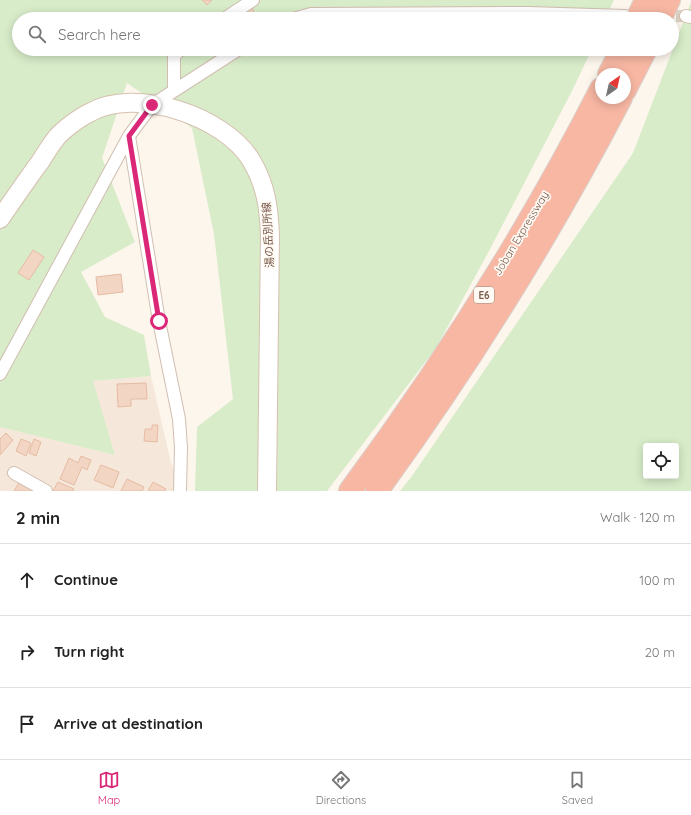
<!DOCTYPE html>
<meta charset="utf-8">
<style>
:root{--surface:#fff;--page:#f6f6f6;--text:#222;--muted:#767676;--line:#e0e0e0;--accent:#db2777}
body{margin:0;font-family:Quicksand,"Noto Sans JP",sans-serif;background:var(--page);color:var(--text)}
.controls{position:absolute;right:12px;bottom:12px;display:grid;overflow:hidden;border-radius:4px;box-shadow:0 2px 10px #0003}
.controls button{width:36px;height:36px;display:grid;place-items:center;padding:0;border:0;border-bottom:1px solid var(--line);background:var(--surface);color:var(--text);font:20px sans-serif}
.compass{position:absolute;left:595px;top:68px;width:36px;height:36px;border-radius:50%;background:var(--surface);box-shadow:0 2px 10px #0003;rotate:34deg}
.stop{position:absolute;width:12px;height:12px;margin:-9px;border:3px solid #db2777;border-radius:50%;background:#fff}
.stop.end{background:#db2777;border-color:#fff;box-shadow:0 1px 4px #0008}
.list{margin:0;padding:0;list-style:none}
h2{display:flex;justify-content:space-between;align-items:center;height:52px;margin:0;padding:0 16px;font-size:17px}
h2 small{font-size:13px;font-weight:400;color:var(--muted)}
.list li{display:grid;grid-template-columns:26px 1fr auto;gap:12px;align-items:center;box-sizing:border-box;height:72px;padding:0 16px;border-top:1px solid var(--line)}
.list b{display:block;font-size:15px;white-space:nowrap}
.list em{font-size:13px;font-style:normal;color:var(--muted)}
.icon{flex:none;width:22px;height:22px;fill:none;stroke:currentColor;stroke-width:2;stroke-linecap:round;stroke-linejoin:round}
.map{position:relative;flex:none;width:691px;height:491px;overflow:hidden}
.search{position:absolute;background:var(--surface);box-shadow:0 2px 10px #0003;left:12px;right:12px;top:12px;height:44px;display:flex;align-items:center;gap:10px;box-sizing:border-box;padding:0 14px;border-radius:22px;color:var(--muted);font-size:15px}
.sheet{height:268px;background:var(--surface)}
nav{display:flex;justify-content:space-around;align-items:center;box-sizing:border-box;height:56px;border-top:1px solid var(--line);background:var(--surface);font-size:11px;color:var(--muted)}
nav a{display:grid;justify-items:center;gap:2px}
nav .on{color:var(--accent)}
.map>svg:first-child{display:block}
</style>
<div class="map">
<svg width="691" height="491" viewBox="0 0 691 491">
<rect width="100%" height="100%" fill="#fdf6ec"/>
<path fill="#f5e8da" d="M 151,376 L 171,463 L 184,491 L 0,491 L 0,427 L 115,455 L 92,381 Z"/>
<path fill="#d8ecc9" fill-rule="evenodd" d="M 0,0 L 614,0 L 605,19 L 19,19 L 19,49 L 592,49 L 573,89 L 488,253 L 436,348 L 327,491 L 195,491 L 197,427 L 233,399 L 214,234 L 192,128 L 127,83 L 102,158 L 135,242 L 81,272 L 105,317 L 144,335 L 151,376 L 93,381 L 115,455 L 0,427 Z
M 691,2 L 691,491 L 400,491 L 412,476 L 633,153 ZM 646,446 L 676,446 L 676,476 L 646,476 Z"/>
<path fill="#f3d5c3" stroke="#e6bba3" d="M 202,0 L 212,0 L 207,5 Z
M 252,8 L 257,18 L 239,19 L 238,17 Z
M 33,250 L 44,257 L 29,280 L 18,273 Z
M 121,274 L 123,292 L 98,295 L 96,277 Z
M 146,383 L 147,399 L 131,399 L 131,406 L 118,407 L 117,384 Z
M 152,425 L 158,425 L 157,442 L 144,441 L 145,429 L 152,429 Z
M 6,433 L 13,440 L 0,455 L 0,439 Z
M 21,439 L 31,443 L 26,456 L 16,451 Z
M 34,439 L 41,442 L 36,456 L 29,453 Z
M 81,456 L 91,460 L 87,470 L 82,467 L 74,485 L 60,479 L 69,458 L 78,463 Z
M 101,465 L 119,472 L 113,488 L 94,480 Z
M 127,479 L 144,487 L 142,491 L 121,491 Z
M 58,482 L 74,489 L 73,491 L 53,491 Z
M 153,482 L 166,489 L 165,491 L 148,491 Z
M 19,483 L 35,491 L 14,491 Z"/>
<g fill="none" stroke-linecap="round" stroke-linejoin="round">
<path stroke="#dcd0c4" stroke-width="12" stroke-dasharray="12 6" stroke-linecap="butt" d="M 658,16 L 686,16"/>
<g stroke="#d1beb0" stroke-width="14">
<path id="street" d="M 686,16 L 691,17
M 224,19 L 253,0
M 293,19 L 311,14 L 528,13 L 625,16
M 174,91 L 174,55 L 182,49
M 129,136 L 159,321 L 179,419 L 181,448 L 180,491
M 0,374 L 129,136 L 152,105 L 239,49
M 14,473 L 46,491"/>
</g>
<g stroke="#d6c0b0" stroke-width="20">
<path id="secondary" d="M 0,219 C 13,200 26,181 40,162 C 46,153 51,144 57,137 C 64,129 79,118 89,113 C 135,86 224,116 251,160 C 266,185 269,208 270,236 L 267,491"/>
</g>
<g stroke="#dad1cd" stroke-width="24">
<path id="highway" d="M 637,19 L 646,0
M 660,19 L 669,0
M 609,74 L 622,49
M 625,90 L 646,49
M 350,491 C 444,364 529,230 601,89
M 377,491 C 468,366 550,235 621,98"/>
</g>
<use href="#street" stroke="#fff" stroke-width="12"/>
<use href="#secondary" stroke="#fff" stroke-width="18"/>
<use href="#highway" stroke="#f7b7a3" stroke-width="22"/>
</g>
<g fill="none" stroke-linecap="round" stroke-linejoin="round">
<path stroke="#db2777" stroke-width="5" d="M 152,105 L 129,136 L 159,321"/>
</g>
<g text-anchor="middle" dominant-baseline="central" stroke-width="3.5" stroke-linejoin="round" paint-order="stroke">
<rect fill="#fffaf3" stroke="#a28b7f" stroke-width="1" x="474" y="287" width="20" height="16" rx="3"/>
<g font-size="10" font-weight="bold" fill="#7a5c4d">
<text x="484" y="295">E6</text>
</g>
<g font-size="11" fill="#7a5c4d" stroke="#fffaf3">
<text transform="translate(521 233) rotate(-59)">Joban Expressway</text>
<text transform="translate(268 235) rotate(-93)">湯の岳別所線</text>
</g>
</g>
</svg>
<div class="controls">
<button><svg class="icon" aria-label="locate" viewBox="0 0 24 24"><circle cx="12" cy="12" r="6"/><path d="M12 2v4M12 18v4M2 12h4M18 12h4"/></svg></button>
</div>
<svg class="compass" viewBox="-18 -18 36 36"><path d="M0-13l5 13h-10z" fill="#e53935"/><path d="M0 13l5-13h-10z" fill="#767676"/></svg>
<div class="stop" style="left:159px;top:321px"></div>
<div class="stop end" style="left:152px;top:105px"></div>
<div class="search"><svg class="icon" aria-label="search" viewBox="0 0 24 24"><circle cx="10" cy="10" r="6"/><path d="M15 15l6 6"/></svg>Search here</div>
</div>
<section class="sheet">
<h2>2 min<small>Walk · 120 m</small></h2>
<ul class="list">
<li><svg class="icon" aria-label="ahead" viewBox="0 0 24 24"><path d="M12 20V5M6 11l6-6 6 6"/></svg><div><b>Continue</b></div><em>100 m</em></li>
<li><svg class="icon" aria-label="right" viewBox="0 0 24 24"><path d="M7 20v-9h11M14 6l5 5-5 5"/></svg><div><b>Turn right</b></div><em>20 m</em></li>
<li><svg class="icon" aria-label="arrive" viewBox="0 0 24 24"><path d="M6 21V4h12l-3 4 3 4H6"/></svg><div><b>Arrive at destination</b></div></li>
</ul>
</section>
<nav>
<a class="on"><svg class="icon" aria-label="map" viewBox="0 0 24 24"><path d="M3 6l6-2 6 2 6-2v14l-6 2-6-2-6 2zM9 4v14M15 6v14"/></svg>Map</a>
<a><svg class="icon" aria-label="directions" viewBox="0 0 24 24"><path d="M12 3l9 9-9 9-9-9zM9 14v-3h6M13 9l2 2-2 2"/></svg>Directions</a>
<a><svg class="icon" aria-label="saved" viewBox="0 0 24 24"><path d="M7 4h10v16l-5-4-5 4z"/></svg>Saved</a>
</nav>
